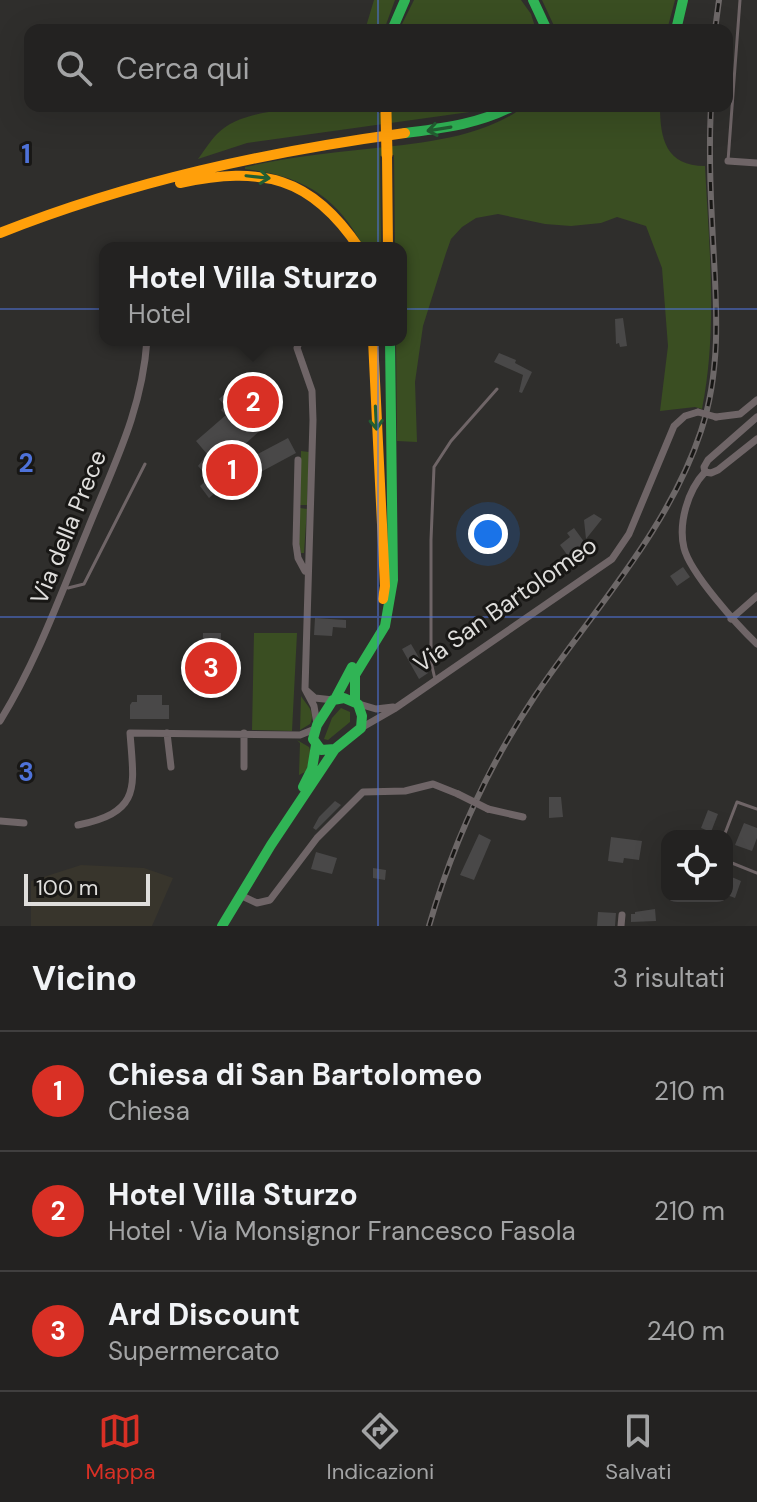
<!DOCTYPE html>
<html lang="it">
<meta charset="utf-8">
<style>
:root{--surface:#232221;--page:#2f2f2e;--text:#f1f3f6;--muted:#a3a4a5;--line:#403f3f;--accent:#d93025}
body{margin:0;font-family:"DM Sans",sans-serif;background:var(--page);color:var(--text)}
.controls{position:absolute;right:24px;bottom:24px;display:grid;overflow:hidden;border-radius:16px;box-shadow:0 8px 32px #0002}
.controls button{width:72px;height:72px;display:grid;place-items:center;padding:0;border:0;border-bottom:2px solid var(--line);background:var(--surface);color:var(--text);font:40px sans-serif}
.scale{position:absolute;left:24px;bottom:20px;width:126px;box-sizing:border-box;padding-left:8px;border:4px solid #dfdedc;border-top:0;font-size:22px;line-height:28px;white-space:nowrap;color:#dfdedc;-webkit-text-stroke:6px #181715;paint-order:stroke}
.you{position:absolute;left:488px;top:534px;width:28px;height:28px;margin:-20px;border:6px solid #fff;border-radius:50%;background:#1a73e8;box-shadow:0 0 0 12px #1a73e833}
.badge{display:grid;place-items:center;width:52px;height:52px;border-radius:50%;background:var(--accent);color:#fff;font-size:26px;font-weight:700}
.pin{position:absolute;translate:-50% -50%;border:4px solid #fff;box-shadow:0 2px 8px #0006}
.popup{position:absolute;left:99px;top:242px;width:308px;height:104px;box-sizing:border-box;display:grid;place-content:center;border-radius:16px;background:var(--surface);filter:drop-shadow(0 2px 6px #0005);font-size:26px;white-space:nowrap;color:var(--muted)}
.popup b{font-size:30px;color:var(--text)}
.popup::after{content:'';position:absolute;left:50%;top:100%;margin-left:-16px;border:16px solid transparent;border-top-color:var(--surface)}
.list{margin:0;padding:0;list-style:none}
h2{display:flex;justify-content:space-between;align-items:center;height:104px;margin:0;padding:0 32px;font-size:34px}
h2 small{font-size:26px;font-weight:400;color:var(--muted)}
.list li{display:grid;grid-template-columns:52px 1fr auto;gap:24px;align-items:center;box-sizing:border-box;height:120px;padding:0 32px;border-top:2px solid var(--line)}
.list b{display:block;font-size:30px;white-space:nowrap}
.list p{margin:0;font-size:26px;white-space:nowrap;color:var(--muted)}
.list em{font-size:26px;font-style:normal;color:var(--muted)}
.icon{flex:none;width:44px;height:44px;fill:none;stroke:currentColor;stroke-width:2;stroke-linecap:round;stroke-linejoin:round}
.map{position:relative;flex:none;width:757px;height:926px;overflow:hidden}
.search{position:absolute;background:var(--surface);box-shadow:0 8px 32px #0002;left:24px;right:24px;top:24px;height:88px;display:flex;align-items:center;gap:20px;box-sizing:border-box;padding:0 28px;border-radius:16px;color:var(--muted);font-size:30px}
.sheet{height:464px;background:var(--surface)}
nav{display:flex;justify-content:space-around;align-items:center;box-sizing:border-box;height:112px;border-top:2px solid var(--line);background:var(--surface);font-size:22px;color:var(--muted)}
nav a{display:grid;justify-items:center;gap:4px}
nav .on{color:var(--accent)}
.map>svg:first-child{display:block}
</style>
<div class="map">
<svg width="757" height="926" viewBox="0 0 757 926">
<rect width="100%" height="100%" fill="#2f2e2c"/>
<path fill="#38352c" d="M 81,865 L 144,868 L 173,878 L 152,926 L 31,926 L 31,881 Z"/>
<path fill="#3a4e22" d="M 374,0 L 395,0 L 384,30 L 365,30 Z
M 414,0 L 521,0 L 531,14 L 536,30 L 399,30 Z
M 542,0 L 675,0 L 667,30 L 556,30 Z
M 312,106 L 378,106 L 378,113 L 392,112 L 391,106 L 496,106 L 484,110 L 247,143 L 198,159 C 204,151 210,141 217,134 C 239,111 282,111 312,106 Z
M 525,106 L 660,106 C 660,139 666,166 705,166 C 709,247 718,329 702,409 L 695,407 L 660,411 L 668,346 L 662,268 L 646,226 L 617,217 L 601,223 L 571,226 L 545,224 L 498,214 L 476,218 L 462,227 L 451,239 L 446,253 L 423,326 L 415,382 L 417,442 L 397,441 L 396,340 L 401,340 L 401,248 L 395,248 L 394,155 L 380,156 L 381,248 L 364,248 C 337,196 303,176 245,169 L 245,167 C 285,158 326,153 367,149 C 420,143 481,139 525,106 Z
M 301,451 L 309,452 L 307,505 L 300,505 Z
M 300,508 L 307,509 L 304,553 L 301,553 L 299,543 Z
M 254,633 L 297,633 L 292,731 L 252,730 Z
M 301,696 C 307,706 316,711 310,724 L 300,730 Z
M 341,708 L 350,712 L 350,722 L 328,740 L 324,739 L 332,718 Z
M 297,740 L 309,747 L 312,757 L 305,772 L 299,775 L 300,743 Z"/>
<path fill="#494848" d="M 623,318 L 627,346 L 620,347 L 619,343 L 616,344 L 615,319 Z
M 499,353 L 516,360 L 515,363 L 532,372 L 522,393 L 519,392 L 523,375 L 494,362 Z
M 228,391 L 262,429 L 244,445 L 254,456 L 288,438 L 296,453 L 257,474 L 239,489 L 230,480 L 209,498 L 200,486 L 209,478 L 198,466 L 207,454 L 196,441 L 226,415 L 221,410 L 225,406 L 219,399 Z
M 594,514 L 602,519 L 586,539 L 584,520 Z
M 574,528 L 585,543 L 568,556 L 560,545 L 570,537 L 567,533 Z
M 683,567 L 690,577 L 677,586 L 670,576 Z
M 315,618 L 346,620 L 346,628 L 333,627 L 332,636 L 314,635 Z
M 203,633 L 221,633 L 220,696 L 201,695 Z
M 411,644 L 428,673 L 419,679 L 402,649 Z
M 137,695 L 162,695 L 162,705 L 169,705 L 169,719 L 130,719 L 130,705 L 132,702 L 137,702 Z
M 549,797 L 561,797 L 563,817 L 549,818 Z
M 335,801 L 341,805 L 316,830 L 313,828 L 319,817 Z
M 708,810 L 718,814 L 711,832 L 701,828 Z
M 744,823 L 757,828 L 757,838 L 752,851 L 735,845 Z
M 479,834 L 491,840 L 474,880 L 460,875 Z
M 611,837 L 642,841 L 639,860 L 624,858 L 623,863 L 608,861 Z
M 316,852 L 337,858 L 332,874 L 311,869 Z
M 373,868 L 386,870 L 385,880 L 373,878 Z
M 727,875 L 741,881 L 735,898 L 727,895 Z
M 655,909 L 656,921 L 631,922 L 631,914 L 635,914 L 635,912 Z
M 598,912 L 616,913 L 615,926 L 597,926 Z"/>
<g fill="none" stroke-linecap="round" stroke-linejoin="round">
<path stroke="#6f6567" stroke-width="3" d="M 728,161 L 740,0
M 68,588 L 84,584 L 145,464
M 435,679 L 431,662 L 431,540 L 434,467 L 451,441 L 497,389
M 724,836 L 737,802 L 757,809
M 727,861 L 757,873"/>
<path stroke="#6f6567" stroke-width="7" d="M 728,161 L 757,163
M 154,247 L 154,248
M 300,340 L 297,348 L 312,391 L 313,420 L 305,689 L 314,706 L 317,724
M 716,417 L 740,414 L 757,400
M 757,417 L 708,460 L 704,467 L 705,472 L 711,473 L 718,470 L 757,439
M 298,460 L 296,544 L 298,558 L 305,571
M 705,472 C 688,490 678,523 684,548 C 690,573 738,626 757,644
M 731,619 L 757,596
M 306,690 L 315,698 L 333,700
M 359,704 L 376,709 L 393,707
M 0,721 C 37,661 60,596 87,531 C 113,466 142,412 147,340
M 361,728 L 394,709 L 612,559 L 629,534 L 674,426 L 685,416 L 698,412
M 167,733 L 171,767
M 244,767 L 244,733
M 488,809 L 523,817
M 0,821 L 24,823
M 78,825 C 142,812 134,787 130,733 L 300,735 L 315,729
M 240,895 L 257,903 L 270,900 L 317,838 L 363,792 L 405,791 L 433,784 L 458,794
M 621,926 L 622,915"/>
<path stroke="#30b455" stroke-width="10" d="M 533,0 L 547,30
M 392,30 L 405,0
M 676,30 L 683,0
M 405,133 C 443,128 479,124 513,106
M 344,698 L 358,704 L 362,716 L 361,728 L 335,749 L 321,750 L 313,739 L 317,725 L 333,700 Z
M 335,699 L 352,667
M 355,700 L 355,675 L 385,626 L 393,580 L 390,340
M 303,787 L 312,769 L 316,745
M 222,926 L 271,845 L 335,749"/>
<path stroke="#ff9f0a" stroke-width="10" d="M 387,155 L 388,248
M 180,183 C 262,166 311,176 359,248
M 0,233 C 131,181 266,152 405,133
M 373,340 L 385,586 L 383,599"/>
<g stroke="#6d6868" stroke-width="6">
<path id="rail" d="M 715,30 L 719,0
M 429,926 C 453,843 487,768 535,696 C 593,610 668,531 701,431 C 724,362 715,291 712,221 C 710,183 709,144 711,106"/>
</g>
<use href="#rail" stroke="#181715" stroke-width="3" stroke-dasharray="9" stroke-linecap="butt"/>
<path stroke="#6f6567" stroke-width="7" d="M 698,412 L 716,417
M 458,794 L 488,809"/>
<path stroke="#ff9f0a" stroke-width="11" d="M 386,112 L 387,155"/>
</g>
<defs><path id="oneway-shaft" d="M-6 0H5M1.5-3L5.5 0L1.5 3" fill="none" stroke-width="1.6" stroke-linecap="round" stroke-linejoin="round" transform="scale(2)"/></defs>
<g stroke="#235e32">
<use href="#oneway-shaft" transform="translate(439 129) rotate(171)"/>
<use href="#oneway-shaft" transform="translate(258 177) rotate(6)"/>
<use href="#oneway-shaft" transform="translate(376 418) rotate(87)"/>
</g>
<path fill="none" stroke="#4e72d9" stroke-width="2" stroke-opacity="0.55" d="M 378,0 L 378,30M 378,106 L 378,926M 0,309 L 757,309M 0,617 L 757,617"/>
<g text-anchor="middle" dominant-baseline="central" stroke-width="6" stroke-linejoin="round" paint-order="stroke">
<g font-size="24" fill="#dfdedc" stroke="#181715">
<text transform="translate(68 527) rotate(-68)">Via della Prece</text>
<text transform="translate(505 604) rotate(-35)">Via San Bartolomeo</text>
</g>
</g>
<g font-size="26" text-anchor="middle" font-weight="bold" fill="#4e72d9" stroke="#181715" stroke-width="6" stroke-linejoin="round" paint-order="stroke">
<text x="26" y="163">1</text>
<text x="26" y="472">2</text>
<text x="26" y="781">3</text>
</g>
</svg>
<div class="controls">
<button><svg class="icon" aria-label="locate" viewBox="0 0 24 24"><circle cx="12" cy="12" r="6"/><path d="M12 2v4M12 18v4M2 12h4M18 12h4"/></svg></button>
</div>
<div class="scale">100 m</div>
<div class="you"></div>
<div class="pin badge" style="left:232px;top:470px">1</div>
<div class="pin badge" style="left:253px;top:402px">2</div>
<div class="popup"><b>Hotel Villa Sturzo</b>Hotel</div>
<div class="pin badge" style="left:211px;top:668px">3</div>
<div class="search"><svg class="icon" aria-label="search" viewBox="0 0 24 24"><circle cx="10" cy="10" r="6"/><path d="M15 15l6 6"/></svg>Cerca qui</div>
</div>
<section class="sheet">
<h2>Vicino<small>3 risultati</small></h2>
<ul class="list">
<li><span class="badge">1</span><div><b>Chiesa di San Bartolomeo</b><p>Chiesa</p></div><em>210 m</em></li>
<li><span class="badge">2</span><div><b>Hotel Villa Sturzo</b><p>Hotel · Via Monsignor Francesco Fasola</p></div><em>210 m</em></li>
<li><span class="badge">3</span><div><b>Ard Discount</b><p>Supermercato</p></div><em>240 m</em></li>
</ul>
</section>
<nav>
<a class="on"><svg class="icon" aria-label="map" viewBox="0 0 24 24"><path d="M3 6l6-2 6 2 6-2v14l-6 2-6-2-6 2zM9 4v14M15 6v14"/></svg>Mappa</a>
<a><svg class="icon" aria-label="directions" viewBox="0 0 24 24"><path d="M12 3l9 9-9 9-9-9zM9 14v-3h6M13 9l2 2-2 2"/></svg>Indicazioni</a>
<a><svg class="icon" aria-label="saved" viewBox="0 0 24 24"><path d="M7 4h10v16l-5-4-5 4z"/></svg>Salvati</a>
</nav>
